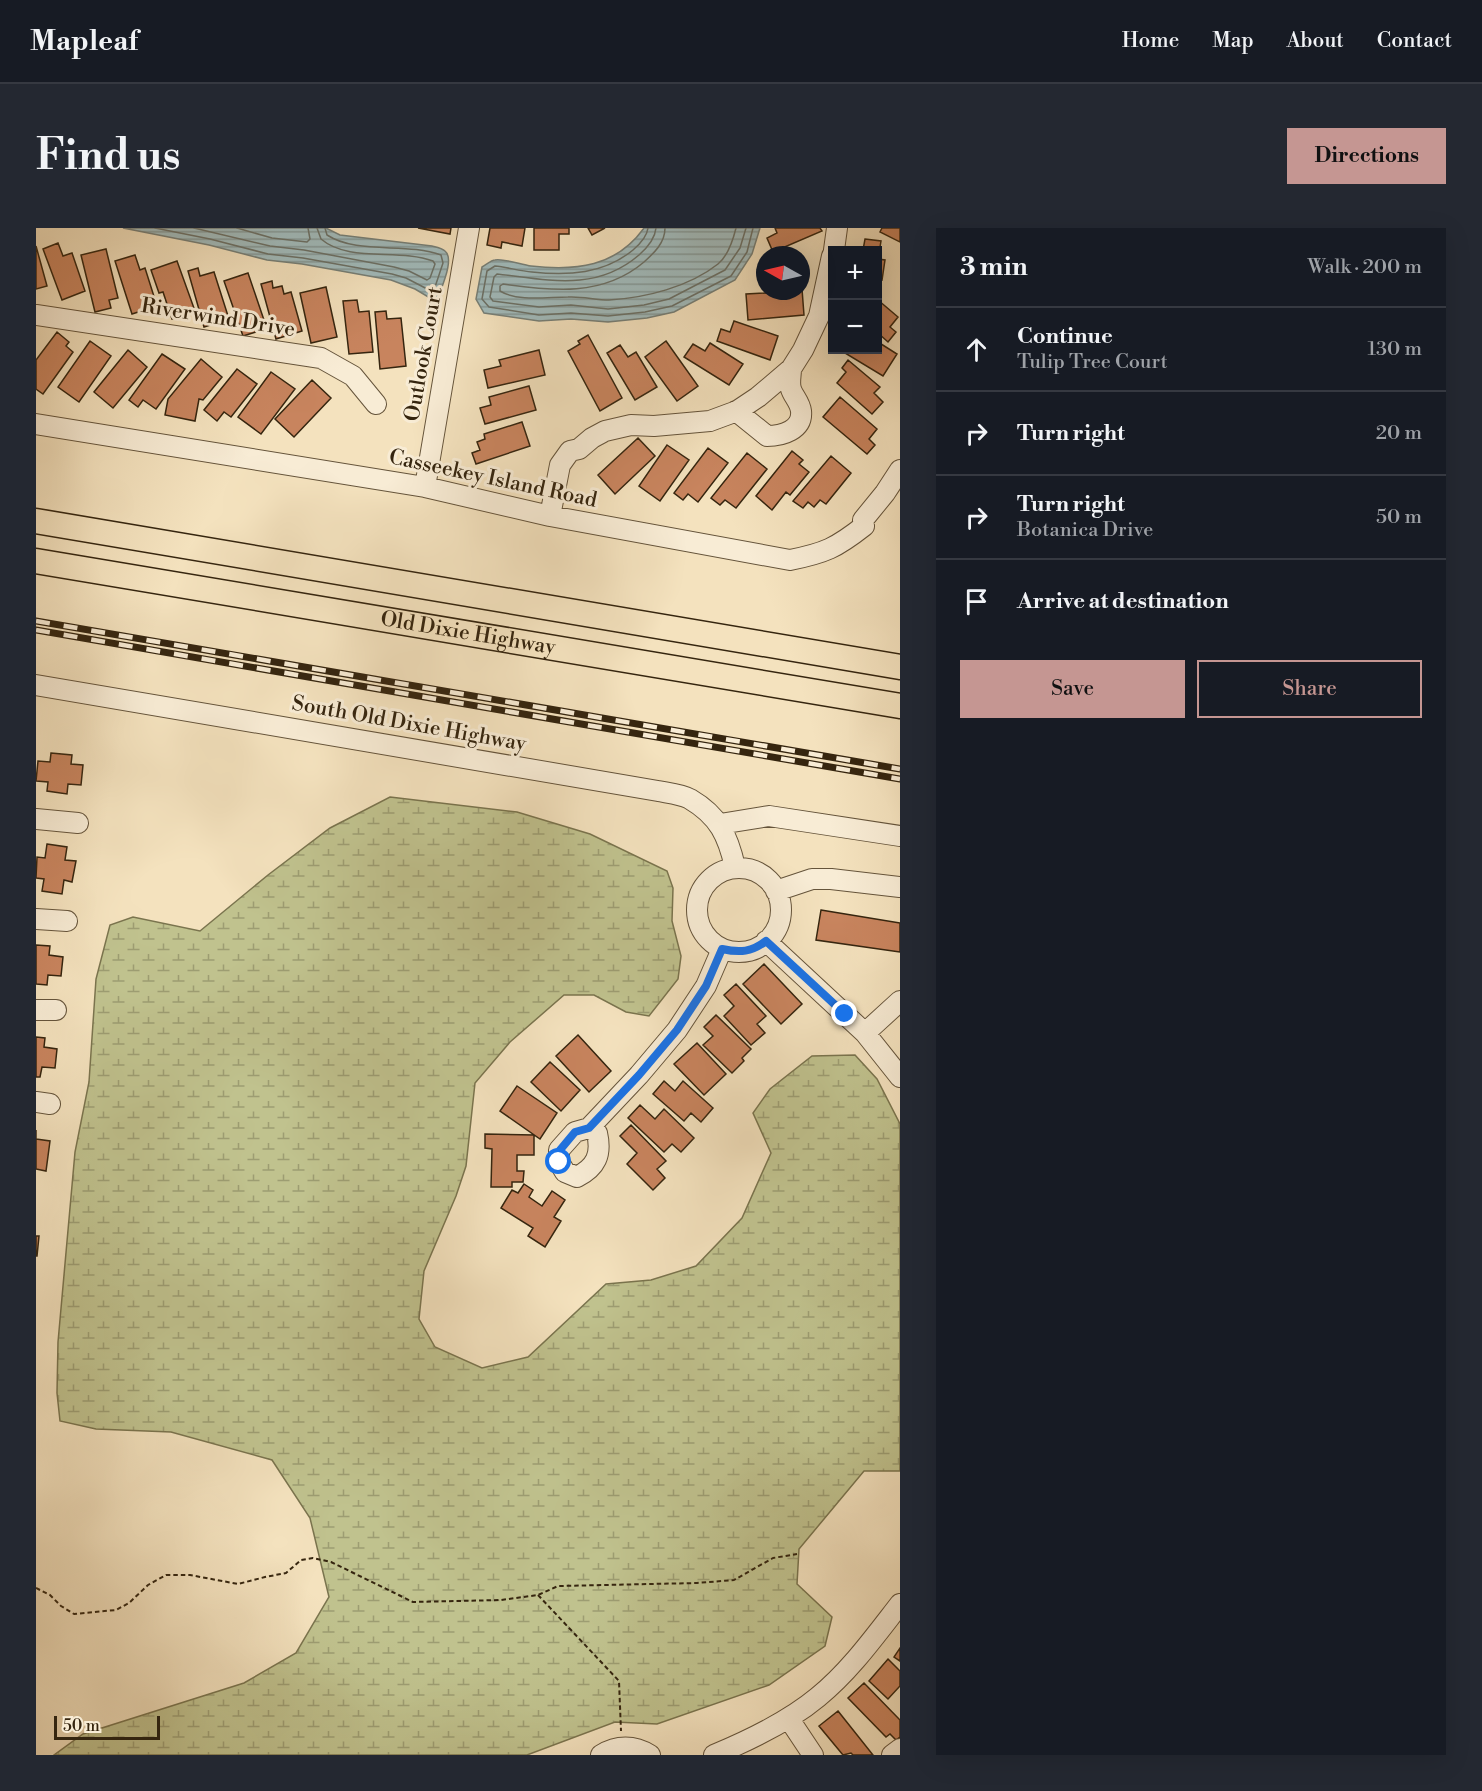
<!DOCTYPE html>
<meta charset="utf-8">
<style>
:root{--surface:#171b24;--page:#242831;--text:#f1f3f6;--muted:#9ea1a6;--line:#363941;--accent:#c59692}
body{margin:0;font-family:"Libre Bodoni",serif;background:var(--page);color:var(--text)}
.controls{position:absolute;right:18px;top:18px;display:grid;overflow:hidden;border-radius:0px;box-shadow:0 6px 24px #0002}
.controls button{width:54px;height:54px;display:grid;place-items:center;padding:0;border:0;border-bottom:2px solid var(--line);background:var(--surface);color:var(--text);font:30px sans-serif}
.compass{position:absolute;left:720px;top:18px;width:54px;height:54px;border-radius:50%;background:var(--surface);box-shadow:0 6px 24px #0002;rotate:278deg}
.scale{position:absolute;left:18px;bottom:15px;width:106px;box-sizing:border-box;padding-left:6px;border:3px solid #35250f;border-top:0;font-size:16px;line-height:21px;white-space:nowrap;color:#35250f;-webkit-text-stroke:4px #f8ecd5;paint-order:stroke}
.stop{position:absolute;width:18px;height:18px;margin:-14px;border:4px solid #1a73e8;border-radius:50%;background:#fff}
.stop.end{background:#1a73e8;border-color:#fff;box-shadow:0 2px 6px #0008}
.list{margin:0;padding:0;list-style:none}
h2{display:flex;justify-content:space-between;align-items:center;height:78px;margin:0;padding:0 24px;font-size:26px}
h2 small{font-size:20px;font-weight:400;color:var(--muted)}
.list li{display:grid;grid-template-columns:39px 1fr auto;gap:18px;align-items:center;box-sizing:border-box;height:84px;padding:0 24px;border-top:2px solid var(--line)}
.list b{display:block;font-size:22px;white-space:nowrap}
.list p{margin:0;font-size:20px;white-space:nowrap;color:var(--muted)}
.list em{font-size:20px;font-style:normal;color:var(--muted)}
.actions{display:flex;gap:12px;padding:18px 24px}
.actions a{flex:1;padding:14px 0;border:2px solid var(--accent);border-radius:0px;text-align:center;font-size:21px;color:var(--accent)}
.actions .main{background:var(--accent);color:#111}
.icon{flex:none;width:33px;height:33px;fill:none;stroke:currentColor;stroke-width:2;stroke-linecap:round;stroke-linejoin:round}
.map{position:relative;flex:none;width:864px;height:1527px;overflow:hidden;border-radius:0px}
header{display:flex;align-items:center;gap:36px;box-sizing:border-box;height:84px;padding:0 30px;background:var(--surface);border-bottom:2px solid var(--line)}
header strong{font-size:28px}
nav{display:flex;gap:33px;margin-inline-start:auto;font-size:21px}
.intro{display:flex;align-items:center;justify-content:space-between;box-sizing:border-box;height:144px;padding:0 36px}
h1{margin:0;font-size:42px}
.button{padding:15px 27px;border-radius:0px;background:var(--accent);color:#111;font-size:21px;font-weight:700}
main{display:flex;gap:36px;padding:0 36px}
aside{flex:1;background:var(--surface);border-radius:0px;box-shadow:0 6px 24px #0002}
.map>svg:first-child{display:block}
</style>
<header>
<strong>Mapleaf</strong>
<nav><a>Home</a><a>Map</a><a>About</a><a>Contact</a></nav>
</header>
<div class="intro"><h1>Find us</h1><a class="button">Directions</a></div>
<main>
<div class="map">
<svg width="864" height="1527" viewBox="0 0 864 1527">
<defs>
<pattern id="wetland-marsh" width="20" height="14" patternUnits="userSpaceOnUse" patternTransform="scale(1.5)"><rect width="20" height="14" fill="#c0c28e"/><path d="M1 5h8M5 5V1M11 12h8M15 12V8" fill="none" stroke="#9d9d72"/></pattern>
<pattern id="water-rules" width="6" height="5" patternUnits="userSpaceOnUse" patternTransform="scale(1.5)"><rect width="6" height="5" fill="#a1bbbc"/><path d="M0 2.5h6" fill="none" stroke="#849897"/></pattern>
</defs>
<rect width="100%" height="100%" fill="#f4e2be"/>
<filter id="stains"><feTurbulence type="fractalNoise" baseFrequency=".00333" numOctaves="4"/><feColorMatrix values="0 0 0 0 .2 0 0 0 0 .09 0 0 0 0 .02 0 0 0 .5 -.17"/></filter>
<radialGradient id="worn" r=".72"><stop offset=".6" stop-color="#630" stop-opacity="0"/><stop offset="1" stop-color="#630" stop-opacity=".3"/></radialGradient>
<path fill="url(#wetland-marsh)" stroke="#7a744e" stroke-width="1.5" d="M 354,569 L 481,584 L 554,606 L 631,643 L 637,660 L 636,693 L 645,728 L 642,751 L 613,788 L 590,784 L 558,767 L 528,767 L 474,814 L 439,855 L 430,938 L 420,968 L 388,1043 L 383,1091 L 399,1119 L 446,1140 L 492,1129 L 570,1056 L 615,1052 L 660,1038 L 706,990 L 735,925 L 717,885 L 734,861 L 776,828 L 819,827 L 841,851 L 864,896 L 864,1243 L 828,1243 L 763,1321 L 761,1356 L 796,1389 L 789,1418 L 733,1457 L 621,1496 L 579,1494 L 491,1527 L 18,1527 L 47,1506 L 208,1455 L 260,1425 L 293,1369 L 274,1290 L 236,1232 L 135,1204 L 60,1201 L 24,1193 L 21,1165 L 22,1114 L 39,924 L 53,854 L 60,751 L 74,697 L 97,689 L 164,703 L 232,647 L 294,600 Z"/>
<path fill="url(#water-rules)" stroke="#767f77" stroke-width="1.5" d="M 87,0 L 290,0 L 304,7 L 396,18 C 400,19 406,20 409,23 C 419,31 405,60 402,70 L 394,70 L 379,61 L 355,52 L 266,36 L 231,32 L 173,17 Z
M 608,0 L 724,0 L 716,26 L 699,52 L 638,84 L 611,90 L 572,94 L 535,91 L 503,93 L 448,85 L 440,71 L 446,39 C 450,37 455,32 459,32 C 467,30 486,37 495,38 C 540,43 580,39 608,0 Z"/>
<g fill="none" stroke-linecap="round" stroke-linejoin="round">
<path stroke="#6b7066" stroke-width="1.5" d="M 119,0 L 174,11 L 232,26 L 267,30 L 356,46 L 370,50 L 395,63 L 398,62 L 407,35 L 405,27 C 370,14 322,27 291,7 L 289,0
M 158,0 L 234,18 L 268,22 L 358,39 L 373,43 L 391,52 L 394,50 L 399,36 L 397,33 C 363,20 313,35 285,11 L 281,0
M 201,0 L 236,10 L 271,14 L 274,11 L 272,0
M 612,0 C 611,9 604,16 597,22 C 568,46 532,48 496,44 C 483,43 471,39 459,38 L 451,43 L 446,71 L 453,79 L 503,87 L 535,85 L 572,88 L 609,84 L 636,78 L 695,48 L 711,24 L 717,0
M 620,0 C 619,11 611,20 603,27 C 560,64 513,52 461,46 L 458,49 L 454,69 L 457,73 L 503,79 L 535,77 L 572,81 L 608,77 L 633,71 L 689,42 L 704,20 L 710,0
M 629,0 C 629,15 618,25 608,34 C 567,69 516,63 467,56 L 464,58 L 464,63 C 482,74 511,69 532,69 C 546,68 559,72 573,72 C 609,70 653,59 682,36 C 692,28 697,12 700,0"/>
</g>
<path fill="#c8845e" stroke="#35250f" stroke-width="1.5" d="M 382,0 L 415,0 L 414,6 Z
M 454,0 L 489,0 L 486,18 L 466,14 L 465,20 L 451,17 Z
M 498,0 L 533,0 L 533,6 L 523,6 L 523,22 L 498,22 Z
M 552,0 L 569,0 L 556,7 Z
M 739,0 L 784,0 L 786,3 L 737,24 L 731,10 L 741,5 Z
M 846,0 L 864,0 L 864,14 L 844,4 Z
M 829,11 L 845,13 L 842,31 L 849,32 L 846,52 L 842,51 L 842,22 L 827,22 Z
M 22,15 L 27,28 L 36,25 L 49,63 L 26,72 L 7,21 Z
M 0,18 L 11,58 L 0,61 Z
M 70,21 L 82,70 L 73,72 L 75,80 L 59,84 L 45,27 Z
M 99,27 L 104,42 L 109,40 L 121,78 L 96,86 L 79,33 Z
M 141,33 L 159,83 L 136,91 L 127,64 L 123,65 L 115,42 Z
M 162,40 L 164,48 L 178,44 L 193,91 L 168,99 L 152,43 Z
M 212,45 L 229,95 L 218,99 L 220,104 L 207,108 L 188,53 Z
M 236,53 L 237,60 L 246,58 L 248,66 L 255,64 L 266,103 L 240,111 L 225,56 Z
M 290,59 L 301,109 L 275,115 L 264,65 Z
M 766,61 L 768,87 L 712,92 L 710,66 L 765,63 Z
M 321,72 L 323,84 L 333,83 L 337,124 L 313,126 L 307,73 Z
M 842,72 L 862,89 L 854,99 L 860,104 L 852,114 L 842,105 Z
M 350,83 L 351,91 L 365,90 L 370,138 L 344,141 L 339,84 Z
M 698,93 L 742,108 L 734,132 L 681,113 L 685,101 L 694,104 Z
M 21,104 L 33,114 L 30,118 L 37,124 L 7,166 L 0,161 L 0,132 Z
M 552,107 L 586,170 L 564,183 L 532,123 L 544,116 L 542,113 Z
M 54,113 L 75,128 L 43,174 L 22,159 Z
M 630,113 L 662,158 L 641,173 L 609,129 Z
M 842,114 L 861,126 L 847,148 L 804,122 L 842,122 Z
M 674,115 L 707,136 L 693,157 L 648,129 L 657,116 L 669,123 Z
M 584,117 L 592,129 L 600,124 L 621,159 L 599,172 L 571,125 Z
M 92,122 L 111,139 L 77,180 L 58,164 Z
M 503,122 L 509,147 L 452,160 L 448,142 L 465,138 L 463,132 Z
M 126,126 L 149,141 L 120,181 L 107,172 L 102,179 L 93,172 Z
M 165,131 L 186,149 L 167,172 L 163,171 L 159,193 L 129,187 L 132,171 Z
M 812,132 L 844,159 L 838,165 L 847,174 L 836,186 L 801,155 L 810,144 L 806,140 Z
M 201,141 L 221,156 L 195,189 L 188,184 L 181,193 L 168,182 Z
M 235,144 L 259,161 L 225,206 L 202,189 Z
M 276,152 L 295,170 L 258,209 L 239,191 Z
M 493,158 L 500,182 L 449,196 L 444,180 L 455,177 L 453,169 Z
M 804,169 L 841,201 L 833,211 L 839,217 L 831,226 L 787,189 Z
M 486,194 L 494,218 L 440,236 L 436,225 L 444,222 L 441,214 L 449,211 L 448,206 Z
M 602,210 L 619,228 L 579,266 L 562,247 Z
M 631,217 L 653,232 L 624,273 L 603,258 Z
M 672,220 L 692,235 L 662,274 L 652,266 L 647,272 L 638,265 Z
M 756,223 L 767,232 L 763,236 L 773,244 L 754,267 L 750,264 L 736,282 L 720,268 Z
M 711,225 L 731,241 L 700,280 L 689,272 L 684,277 L 675,270 Z
M 795,228 L 815,245 L 790,276 L 784,272 L 778,279 L 772,274 L 767,280 L 757,273 Z
M 15,525 L 36,527 L 35,536 L 47,537 L 45,557 L 32,556 L 31,566 L 11,563 L 12,554 L 0,553 L 2,533 L 14,534 Z
M 11,616 L 31,619 L 29,632 L 40,633 L 36,654 L 28,652 L 26,666 L 6,663 L 8,651 L 0,650 L 1,629 L 9,630 Z
M 785,682 L 864,695 L 864,724 L 780,712 Z
M 0,717 L 14,718 L 13,727 L 27,729 L 25,748 L 12,747 L 11,757 L 0,756 Z
M 728,736 L 766,776 L 745,796 L 707,756 Z
M 700,756 L 730,788 L 721,796 L 729,805 L 715,817 L 688,788 L 698,778 L 688,767 Z
M 680,787 L 715,821 L 706,830 L 708,833 L 696,845 L 667,817 L 677,808 L 668,799 Z
M 542,807 L 575,843 L 553,864 L 520,828 Z
M 0,809 L 9,810 L 8,819 L 21,821 L 19,840 L 6,839 L 4,849 L 0,849 Z
M 661,815 L 690,846 L 668,867 L 638,836 Z
M 514,834 L 544,862 L 525,883 L 495,854 Z
M 628,853 L 639,863 L 647,853 L 677,880 L 665,894 L 655,885 L 648,893 L 617,866 Z
M 481,858 L 521,885 L 504,911 L 464,883 Z
M 604,877 L 619,891 L 628,881 L 658,910 L 645,924 L 636,916 L 628,924 L 592,890 Z
M 595,897 L 630,933 L 621,941 L 629,950 L 617,962 L 591,936 L 601,925 L 584,908 Z
M 0,902 L 0,911 L 14,913 L 10,943 L 0,941 Z
M 449,906 L 498,907 L 498,927 L 481,927 L 481,943 L 488,943 L 487,954 L 476,954 L 476,959 L 455,959 L 456,921 L 449,920 Z
M 488,956 L 497,962 L 493,969 L 506,978 L 516,963 L 529,972 L 518,989 L 525,993 L 509,1019 L 492,1008 L 497,1000 L 465,980 L 476,962 L 482,965 Z
M 0,1008 L 3,1008 L 1,1028 L 0,1028 Z
M 864,1420 L 864,1433 L 858,1429 Z
M 852,1431 L 864,1443 L 864,1458 L 852,1471 L 833,1453 Z
M 828,1455 L 864,1492 L 864,1509 L 860,1512 L 854,1506 L 850,1509 L 812,1470 Z
M 802,1483 L 837,1527 L 817,1527 L 815,1525 L 807,1527 L 783,1498 Z"/>
<g fill="none" stroke-linecap="round" stroke-linejoin="round">
<g stroke="#65543b" stroke-width="22">
<path id="minor" d="M 798,22 L 801,0
M 0,87 L 285,130 L 317,148 L 340,176
M 700,183 L 731,208 C 746,208 767,202 765,183 C 764,174 757,168 755,161 C 753,155 755,147 755,141
M 0,196 L 389,259 L 514,288 L 754,332 C 789,325 800,320 828,298 L 827,292 L 849,265 L 864,242
M 389,259 L 433,0
M 514,288 L 524,237 L 534,223 L 543,221 L 556,210 L 569,203 L 595,197 L 618,198 L 674,193 L 701,183 L 722,169 L 755,141 L 767,122 L 783,88 L 796,28
M 0,457 L 622,563 C 632,565 645,566 654,571 C 683,588 692,608 699,639
M 0,591 L 42,595
M 684,596 L 733,588 L 864,608
M661 682a42 42 0 1 1 84 0a42 42 0 1 1-84 0Z
M 740,663 L 776,651 L 795,651 L 864,659
M 0,691 L 31,693
M 730,713 L 829,805 L 864,849
M 0,782 L 20,782
M 829,805 L 864,773
M 0,874 L 14,876
M 553,900 L 561,905 C 566,927 560,939 541,949 L 529,944 L 523,934 L 523,922 L 539,904 L 553,900 L 603,847 L 641,802 L 670,758 L 686,721
M 753,1491 L 777,1527
M 565,1527 C 581,1517 598,1517 614,1527
M 678,1527 C 714,1512 752,1494 782,1469 C 814,1443 839,1408 864,1376
M 856,1527 L 864,1521"/>
</g>
<g stroke="#35250f" stroke-width="27">
<g id="major">
<path d="M 0,293 L 864,439"/>
<path id="s1" d="M 0,333 L 864,478"/>
</g>
</g>
<path stroke="#35250f" stroke-width="2" stroke-dasharray="4.5 3" stroke-linecap="butt" d="M 0,1360 L 14,1367 L 25,1378 L 38,1386 L 80,1382 L 93,1375 L 112,1357 L 130,1347 L 154,1347 L 202,1356 L 229,1349 L 250,1345 L 265,1332 L 277,1330 L 295,1334 L 377,1374 L 465,1372 L 502,1367 L 522,1358 L 661,1355 L 698,1352 L 737,1330 L 761,1326
M 502,1367 L 583,1453 L 585,1503"/>
<use href="#minor" stroke="#f8ecd5" stroke-width="20"/>
<use href="#major" stroke="#f4e2be" stroke-width="24"/>
<g stroke="#35250f" stroke-width="7">
<path id="rail" d="M 0,393 L 864,541
M 0,402 L 864,551"/>
</g>
<use href="#rail" stroke="#f8ecd5" stroke-width="4.5" stroke-dasharray="14" stroke-linecap="butt"/>
</g>
<g fill="none" stroke-linecap="round" stroke-linejoin="round">
<path stroke="#1a73e8" stroke-width="8" d="M 523,934 L 524,922 L 539,904 L 553,900 L 603,847 L 641,802 L 670,758 L 686,721 C 704,725 716,724 730,713 L 809,786"/>
</g>
<g text-anchor="middle" dominant-baseline="central" stroke-width="6" stroke-linejoin="round" paint-order="stroke">
<g font-size="21" fill="#35250f" stroke="#f8ecd5">
<text transform="translate(182 90) rotate(9)">Riverwind Drive</text>
<text transform="translate(388 126) rotate(-80)">Outlook Court</text>
<text transform="translate(457 251) rotate(12)">Casseekey Island Road</text>
<text stroke="none"><textPath href="#s1" startOffset="438">Old Dixie Highway</textPath></text>
<text transform="translate(373 496) rotate(10)">South Old Dixie Highway</text>
</g>
</g>
<rect width="100%" height="100%" filter="url(#stains)"/>
<rect width="100%" height="100%" fill="url(#worn)"/>
</svg>
<div class="controls">
<button>+</button>
<button>−</button>
</div>
<svg class="compass" viewBox="-18 -18 36 36"><path d="M0-13l5 13h-10z" fill="#e53935"/><path d="M0 13l5-13h-10z" fill="#9ea1a6"/></svg>
<div class="scale">50 m</div>
<div class="stop" style="left:523px;top:934px"></div>
<div class="stop end" style="left:809px;top:786px"></div>
</div>
<aside>
<h2>3 min<small>Walk · 200 m</small></h2>
<ul class="list">
<li><svg class="icon" aria-label="ahead" viewBox="0 0 24 24"><path d="M12 20V5M6 11l6-6 6 6"/></svg><div><b>Continue</b><p>Tulip Tree Court</p></div><em>130 m</em></li>
<li><svg class="icon" aria-label="right" viewBox="0 0 24 24"><path d="M7 20v-9h11M14 6l5 5-5 5"/></svg><div><b>Turn right</b></div><em>20 m</em></li>
<li><svg class="icon" aria-label="right" viewBox="0 0 24 24"><path d="M7 20v-9h11M14 6l5 5-5 5"/></svg><div><b>Turn right</b><p>Botanica Drive</p></div><em>50 m</em></li>
<li><svg class="icon" aria-label="arrive" viewBox="0 0 24 24"><path d="M6 21V4h12l-3 4 3 4H6"/></svg><div><b>Arrive at destination</b></div></li>
</ul>
<div class="actions"><a class="main">Save</a><a>Share</a></div>
</aside>
</main>
